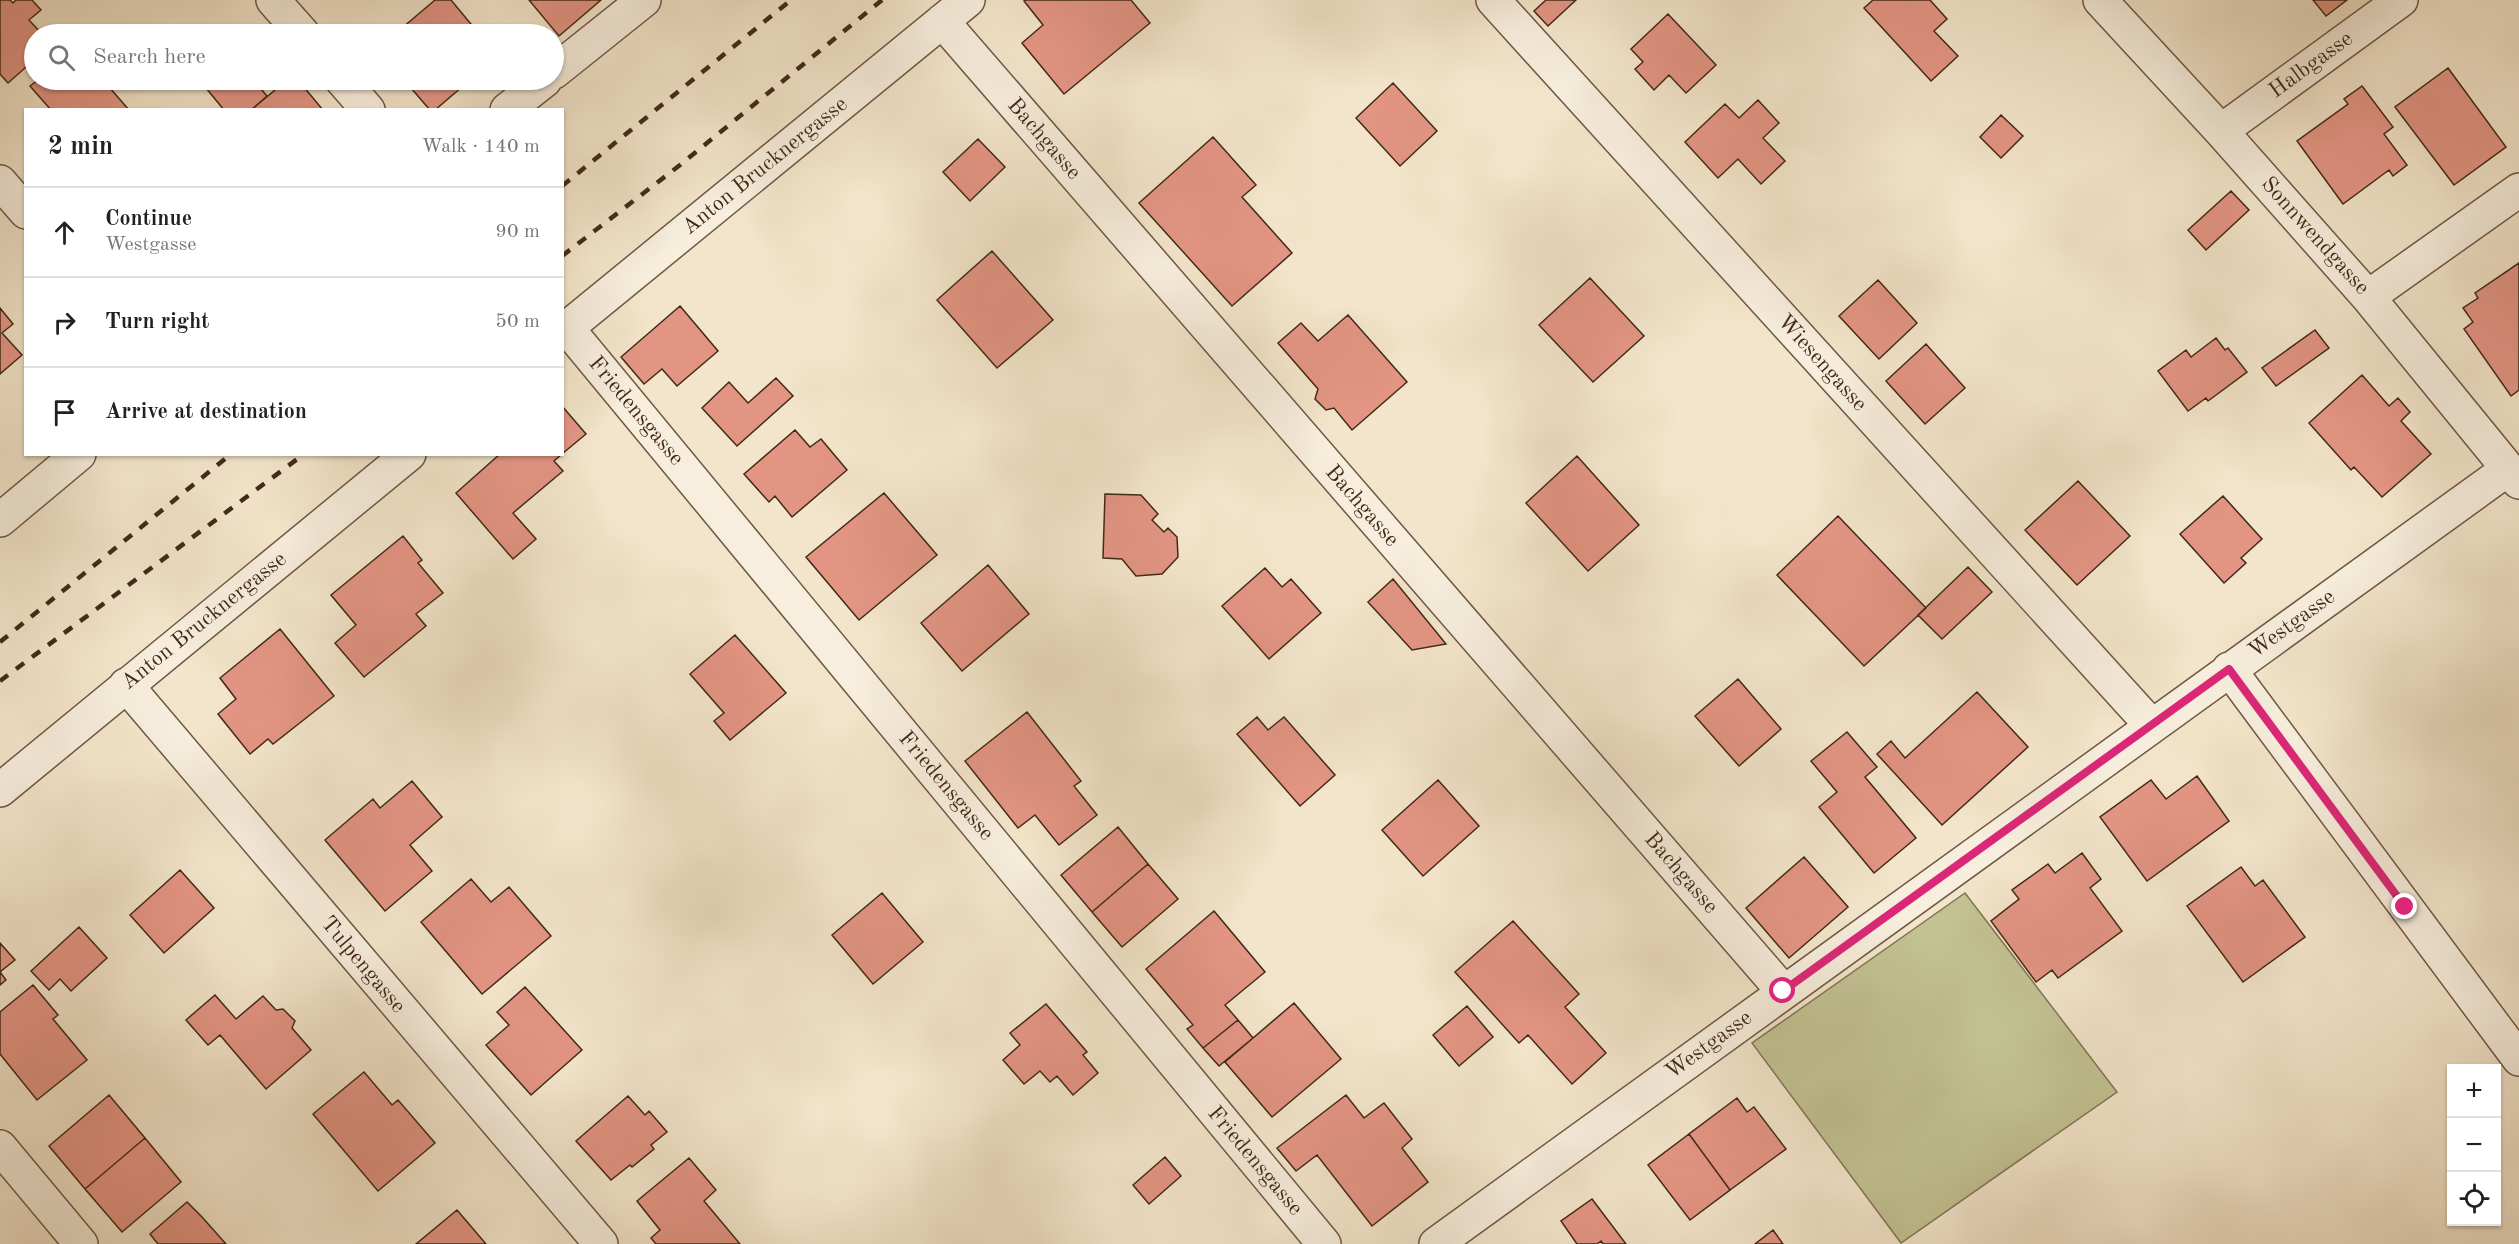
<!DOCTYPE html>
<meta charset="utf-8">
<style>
:root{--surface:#fff;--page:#f2f2f2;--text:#202124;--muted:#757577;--line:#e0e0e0}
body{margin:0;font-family:"Old Standard TT",serif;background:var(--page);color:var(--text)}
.controls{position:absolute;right:18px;bottom:18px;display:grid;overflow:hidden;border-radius:0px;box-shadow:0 2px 4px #0004}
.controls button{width:54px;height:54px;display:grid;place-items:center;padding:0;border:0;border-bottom:2px solid var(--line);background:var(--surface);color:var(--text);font:30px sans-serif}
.stop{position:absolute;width:18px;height:18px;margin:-14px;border:4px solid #db2777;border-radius:50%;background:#fff}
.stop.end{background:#db2777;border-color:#fff;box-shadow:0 2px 6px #0008}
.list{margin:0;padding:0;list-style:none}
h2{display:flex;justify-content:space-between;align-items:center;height:78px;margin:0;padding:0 24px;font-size:26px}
h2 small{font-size:20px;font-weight:400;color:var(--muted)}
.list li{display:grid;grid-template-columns:39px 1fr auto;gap:18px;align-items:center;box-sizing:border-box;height:90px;padding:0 24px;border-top:2px solid var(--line)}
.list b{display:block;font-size:22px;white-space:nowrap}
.list p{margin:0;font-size:20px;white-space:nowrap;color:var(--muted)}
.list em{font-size:20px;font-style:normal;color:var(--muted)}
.icon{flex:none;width:33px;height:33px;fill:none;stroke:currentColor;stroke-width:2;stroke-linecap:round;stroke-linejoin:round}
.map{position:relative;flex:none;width:2519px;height:1244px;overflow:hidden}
.search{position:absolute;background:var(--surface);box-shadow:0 2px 4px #0004;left:24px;top:24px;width:540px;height:66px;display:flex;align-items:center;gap:15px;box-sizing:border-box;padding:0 21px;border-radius:33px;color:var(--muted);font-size:22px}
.panel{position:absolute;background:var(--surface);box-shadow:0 2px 4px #0004;left:24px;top:108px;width:540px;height:348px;border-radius:0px}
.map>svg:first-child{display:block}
</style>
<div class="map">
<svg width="2519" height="1244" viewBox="0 0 2519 1244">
<rect width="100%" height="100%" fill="#f3e5cb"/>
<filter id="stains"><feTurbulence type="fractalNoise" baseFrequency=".00333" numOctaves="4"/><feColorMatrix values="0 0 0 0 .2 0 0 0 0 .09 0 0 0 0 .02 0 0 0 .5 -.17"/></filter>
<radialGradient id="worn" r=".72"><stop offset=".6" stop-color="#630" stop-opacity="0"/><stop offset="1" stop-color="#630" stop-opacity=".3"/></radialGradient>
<path fill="#c2c293" stroke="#827655" stroke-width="1.5" d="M 1965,893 L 2117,1092 L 1901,1243 L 1752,1043 Z"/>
<path fill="#e39584" stroke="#422917" stroke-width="1.5" d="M 0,0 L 10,0 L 13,3 L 16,0 L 32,0 L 41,10 L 29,20 L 42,34 L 34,34 L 34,60 L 8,83 L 0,74 Z
M 451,0 L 475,29 L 469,34 L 395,34 L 435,0 Z
M 529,0 L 601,0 L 559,36 Z
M 1026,0 L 1131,0 L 1150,23 L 1064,94 L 1022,43 L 1043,25 L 1024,1 Z
M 1546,0 L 1576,0 L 1548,26 L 1534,11 Z
M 1873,0 L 1930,0 L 1947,19 L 1934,31 L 1958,56 L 1931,81 L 1864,8 Z
M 2313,0 L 2347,0 L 2326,16 Z
M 1668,14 L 1716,65 L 1686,93 L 1669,75 L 1654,90 L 1635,69 L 1643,62 L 1631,49 Z
M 2448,68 L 2506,147 L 2454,185 L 2395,107 Z
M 38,80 L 103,80 L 129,110 L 51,110 L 30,86 Z
M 215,80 L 253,80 L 267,96 L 251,110 L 224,110 L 206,88 Z
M 287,80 L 298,80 L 323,110 L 251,110 Z
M 404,80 L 470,80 L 435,110 L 430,110 Z
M 1393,83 L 1437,131 L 1400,166 L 1356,118 Z
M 2362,86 L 2393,127 L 2384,134 L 2407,165 L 2393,176 L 2389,170 L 2343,204 L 2297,141 L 2348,104 L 2344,99 Z
M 1758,100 L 1779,123 L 1763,138 L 1785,161 L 1761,184 L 1738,159 L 1718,178 L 1685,142 L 1725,104 L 1739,118 Z
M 2001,115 L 2023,136 L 2001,158 L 1980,137 Z
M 1213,137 L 1256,185 L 1242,197 L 1292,253 L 1232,306 L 1139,203 Z
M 978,139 L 1005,167 L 970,201 L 943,172 Z
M 2231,191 L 2249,210 L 2206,250 L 2188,230 Z
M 992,251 L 1053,320 L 997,368 L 937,300 Z
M 2519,263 L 2519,390 L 2511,396 L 2464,329 L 2473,322 L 2463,308 L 2478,298 L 2475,293 Z
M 1590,278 L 1644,336 L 1593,382 L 1539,325 Z
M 1878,280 L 1917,323 L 1879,359 L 1839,316 Z
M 680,306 L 718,351 L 677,386 L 662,369 L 644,384 L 621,357 Z
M 0,308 L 13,324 L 2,333 L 22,355 L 0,374 Z
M 1348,315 L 1407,382 L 1352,430 L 1334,408 L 1326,410 L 1315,399 L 1318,389 L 1278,343 L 1301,323 L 1318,341 Z
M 2315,330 L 2329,348 L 2276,386 L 2262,368 Z
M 2216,338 L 2225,350 L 2228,348 L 2247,372 L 2208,401 L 2206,398 L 2188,411 L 2158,371 L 2186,350 L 2191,357 Z
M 1926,344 L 1965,388 L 1925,424 L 1886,381 Z
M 2362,375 L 2389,406 L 2398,398 L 2410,412 L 2401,421 L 2431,454 L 2382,497 L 2354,467 L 2351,470 L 2309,423 Z
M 776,378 L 793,396 L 737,446 L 702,408 L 729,382 L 748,403 Z
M 562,406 L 586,434 L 562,454 Z
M 795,430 L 810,447 L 821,439 L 847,470 L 792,517 L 775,496 L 769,502 L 744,474 Z
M 500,454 L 562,454 L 554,461 L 563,471 L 513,513 L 536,539 L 513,559 L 456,493 Z
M 1577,456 L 1639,525 L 1588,571 L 1526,503 Z
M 2078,481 L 2130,536 L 2077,585 L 2025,530 Z
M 884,493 L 937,555 L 859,620 L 806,557 Z
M 1105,494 L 1141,495 L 1158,514 L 1152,520 L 1164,532 L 1168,528 L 1177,537 L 1178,557 L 1162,574 L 1136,576 L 1122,559 L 1103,558 Z
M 2223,496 L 2262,539 L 2241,558 L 2246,563 L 2224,583 L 2180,534 Z
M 1838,516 L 1926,608 L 1864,666 L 1777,575 Z
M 403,536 L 422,560 L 418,563 L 443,593 L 416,614 L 426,626 L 364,677 L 335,643 L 356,625 L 331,595 Z
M 988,565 L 1029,614 L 962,671 L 921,623 Z
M 1968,567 L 1992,592 L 1942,639 L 1918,615 Z
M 1265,568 L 1282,587 L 1291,579 L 1321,613 L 1269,659 L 1222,606 Z
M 1393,579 L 1446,644 L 1412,650 L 1368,602 Z
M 280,629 L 334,696 L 273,744 L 268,739 L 250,754 L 218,714 L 236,699 L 220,678 Z
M 735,635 L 786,693 L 730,740 L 714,721 L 724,713 L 690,674 Z
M 1738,679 L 1781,729 L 1739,766 L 1695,716 Z
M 1977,692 L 2028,747 L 1942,825 L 1877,754 L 1891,741 L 1905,758 Z
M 1027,712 L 1081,781 L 1074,786 L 1097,815 L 1059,845 L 1035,815 L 1018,828 L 965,761 Z
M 1257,717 L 1268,730 L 1284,717 L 1335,775 L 1300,806 L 1237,734 Z
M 1847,732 L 1877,767 L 1865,777 L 1916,838 L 1874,873 L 1819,807 L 1837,792 L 1811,761 Z
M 2197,776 L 2229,821 L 2147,881 L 2100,817 L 2151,780 L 2166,799 Z
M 1438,780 L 1479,826 L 1423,876 L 1382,830 Z
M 412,781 L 442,817 L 410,845 L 432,871 L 385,911 L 325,840 L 373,799 L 380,808 Z
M 1118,827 L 1148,864 L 1092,912 L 1061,875 Z
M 2082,853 L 2101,879 L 2090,888 L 2122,931 L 2058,978 L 2052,970 L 2036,982 L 1991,921 L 2019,899 L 2012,890 L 2048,864 L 2055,873 Z
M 1804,857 L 1848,907 L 1789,958 L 1746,908 Z
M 1148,864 L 1178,899 L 1122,947 L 1092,912 Z
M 2241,867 L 2255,886 L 2263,880 L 2305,937 L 2243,982 L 2187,906 Z
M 180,870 L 214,908 L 164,953 L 130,915 Z
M 471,879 L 491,902 L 509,887 L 551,936 L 482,994 L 421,922 Z
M 882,893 L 923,942 L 873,984 L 832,935 Z
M 1214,911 L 1265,972 L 1225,1005 L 1238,1020 L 1203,1048 L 1187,1029 L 1193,1025 L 1146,969 Z
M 1513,921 L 1579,994 L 1565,1007 L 1606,1053 L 1572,1084 L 1528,1035 L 1519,1043 L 1455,972 Z
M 79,927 L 107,958 L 71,991 L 60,979 L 49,990 L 31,971 Z
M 0,943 L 15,960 L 0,972 L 6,980 L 0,985 Z
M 33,985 L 58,1015 L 53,1019 L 87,1060 L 37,1100 L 0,1054 L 0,1012 Z
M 525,987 L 582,1050 L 531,1095 L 486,1045 L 509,1025 L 497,1012 Z
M 215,995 L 236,1019 L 263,996 L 276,1010 L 283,1009 L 295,1021 L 292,1028 L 311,1050 L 266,1089 L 220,1035 L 208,1045 L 186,1020 Z
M 1294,1003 L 1341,1059 L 1272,1117 L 1225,1062 Z
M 1046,1004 L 1087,1052 L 1083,1055 L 1098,1073 L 1073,1095 L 1057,1076 L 1050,1082 L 1040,1071 L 1024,1084 L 1003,1060 L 1020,1045 L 1010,1033 Z
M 1467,1006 L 1493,1037 L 1459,1066 L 1433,1035 Z
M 1238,1020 L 1253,1038 L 1219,1066 L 1203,1048 Z
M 364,1072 L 392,1105 L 398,1100 L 435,1143 L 378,1191 L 313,1114 Z
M 109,1095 L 145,1138 L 85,1189 L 49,1146 Z
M 1346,1095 L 1364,1118 L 1384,1103 L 1412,1139 L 1402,1148 L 1428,1182 L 1372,1226 L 1317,1155 L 1296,1171 L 1277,1148 Z
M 628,1096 L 645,1115 L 649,1111 L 667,1132 L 651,1145 L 654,1149 L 632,1167 L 630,1165 L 611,1180 L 576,1141 Z
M 1737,1098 L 1747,1112 L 1754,1107 L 1786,1149 L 1730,1190 L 1689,1134 Z
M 1689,1134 L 1730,1190 L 1690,1220 L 1648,1165 Z
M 145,1138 L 181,1182 L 122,1232 L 85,1189 Z
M 1165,1157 L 1181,1176 L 1149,1204 L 1133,1185 Z
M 689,1158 L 716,1190 L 704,1201 L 740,1244 L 656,1244 L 651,1238 L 660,1230 L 637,1201 Z
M 1592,1199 L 1626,1244 L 1603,1244 L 1601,1241 L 1597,1244 L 1577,1244 L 1561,1221 Z
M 187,1202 L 202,1217 L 226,1244 L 158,1244 L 150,1234 Z
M 457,1210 L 486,1244 L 416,1244 Z
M 1773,1230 L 1783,1244 L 1755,1244 Z"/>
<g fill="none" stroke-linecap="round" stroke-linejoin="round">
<g stroke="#6e5844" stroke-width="36">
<path id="minor" d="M 273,0 L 303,34
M 1493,0 L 2151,725
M 2100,0 L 2221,131 L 2368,297 L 2519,482
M 942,21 L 1783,991
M 554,72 L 644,0
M 342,80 L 368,110
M 507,110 L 545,80
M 2221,131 L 2401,0
M 0,182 L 26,212
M 2368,297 L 2519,190
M 567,328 L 1324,1244
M 562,332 L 968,0
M 0,520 L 79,454
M 2229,669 L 2519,1059
M 126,685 L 601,1244
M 0,790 L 409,454
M 0,1147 L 81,1244
M 1436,1244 L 2508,469"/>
</g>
<use href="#minor" stroke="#f7eedd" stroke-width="33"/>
<path stroke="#422917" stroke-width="4.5" stroke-dasharray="10 10" stroke-linecap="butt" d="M 562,186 L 791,0
M 562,256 L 680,165 L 882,0
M 0,642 L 231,454
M 0,681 L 304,454"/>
</g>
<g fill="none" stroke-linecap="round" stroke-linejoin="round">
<path stroke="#db2777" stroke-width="8" d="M 1783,991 L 2229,669 L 2405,907"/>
</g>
<g text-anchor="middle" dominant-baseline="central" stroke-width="4.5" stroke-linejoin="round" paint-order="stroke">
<g font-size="22" fill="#422917" stroke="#f7eedd">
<text transform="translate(2311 65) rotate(-36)">Halbgasse</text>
<text transform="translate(1044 139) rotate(49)">Bachgasse</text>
<text transform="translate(765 166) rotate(-39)">Anton Brucknergasse</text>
<text transform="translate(2315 236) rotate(48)">Sonnwendgasse</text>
<text transform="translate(1822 363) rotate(48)">Wiesengasse</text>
<text transform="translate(636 411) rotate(50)">Friedensgasse</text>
<text transform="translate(1362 506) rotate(49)">Bachgasse</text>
<text transform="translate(204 621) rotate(-39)">Anton Brucknergasse</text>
<text transform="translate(2292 624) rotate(-36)">Westgasse</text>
<text transform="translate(946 786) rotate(50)">Friedensgasse</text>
<text transform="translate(1681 873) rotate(49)">Bachgasse</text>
<text transform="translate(363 965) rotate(50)">Tulpengasse</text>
<text transform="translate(1709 1045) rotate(-36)">Westgasse</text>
<text transform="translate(1255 1161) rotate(50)">Friedensgasse</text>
</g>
</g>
<rect width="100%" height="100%" filter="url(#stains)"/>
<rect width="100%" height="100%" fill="url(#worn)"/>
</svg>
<div class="controls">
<button>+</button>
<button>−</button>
<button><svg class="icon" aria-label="locate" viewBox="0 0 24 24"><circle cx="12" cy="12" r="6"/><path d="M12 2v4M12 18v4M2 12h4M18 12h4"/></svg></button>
</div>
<div class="stop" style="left:1783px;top:991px"></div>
<div class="stop end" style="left:2405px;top:907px"></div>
<div class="search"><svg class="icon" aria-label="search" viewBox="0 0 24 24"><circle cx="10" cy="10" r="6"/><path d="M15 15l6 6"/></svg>Search here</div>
<section class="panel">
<h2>2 min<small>Walk · 140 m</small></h2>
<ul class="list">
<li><svg class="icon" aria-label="ahead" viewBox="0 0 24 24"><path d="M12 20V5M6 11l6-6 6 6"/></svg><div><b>Continue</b><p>Westgasse</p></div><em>90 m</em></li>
<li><svg class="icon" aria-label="right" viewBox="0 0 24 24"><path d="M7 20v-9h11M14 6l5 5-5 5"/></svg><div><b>Turn right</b></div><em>50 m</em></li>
<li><svg class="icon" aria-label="arrive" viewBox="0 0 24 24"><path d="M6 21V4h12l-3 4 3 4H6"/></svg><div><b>Arrive at destination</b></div></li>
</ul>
</section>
</div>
